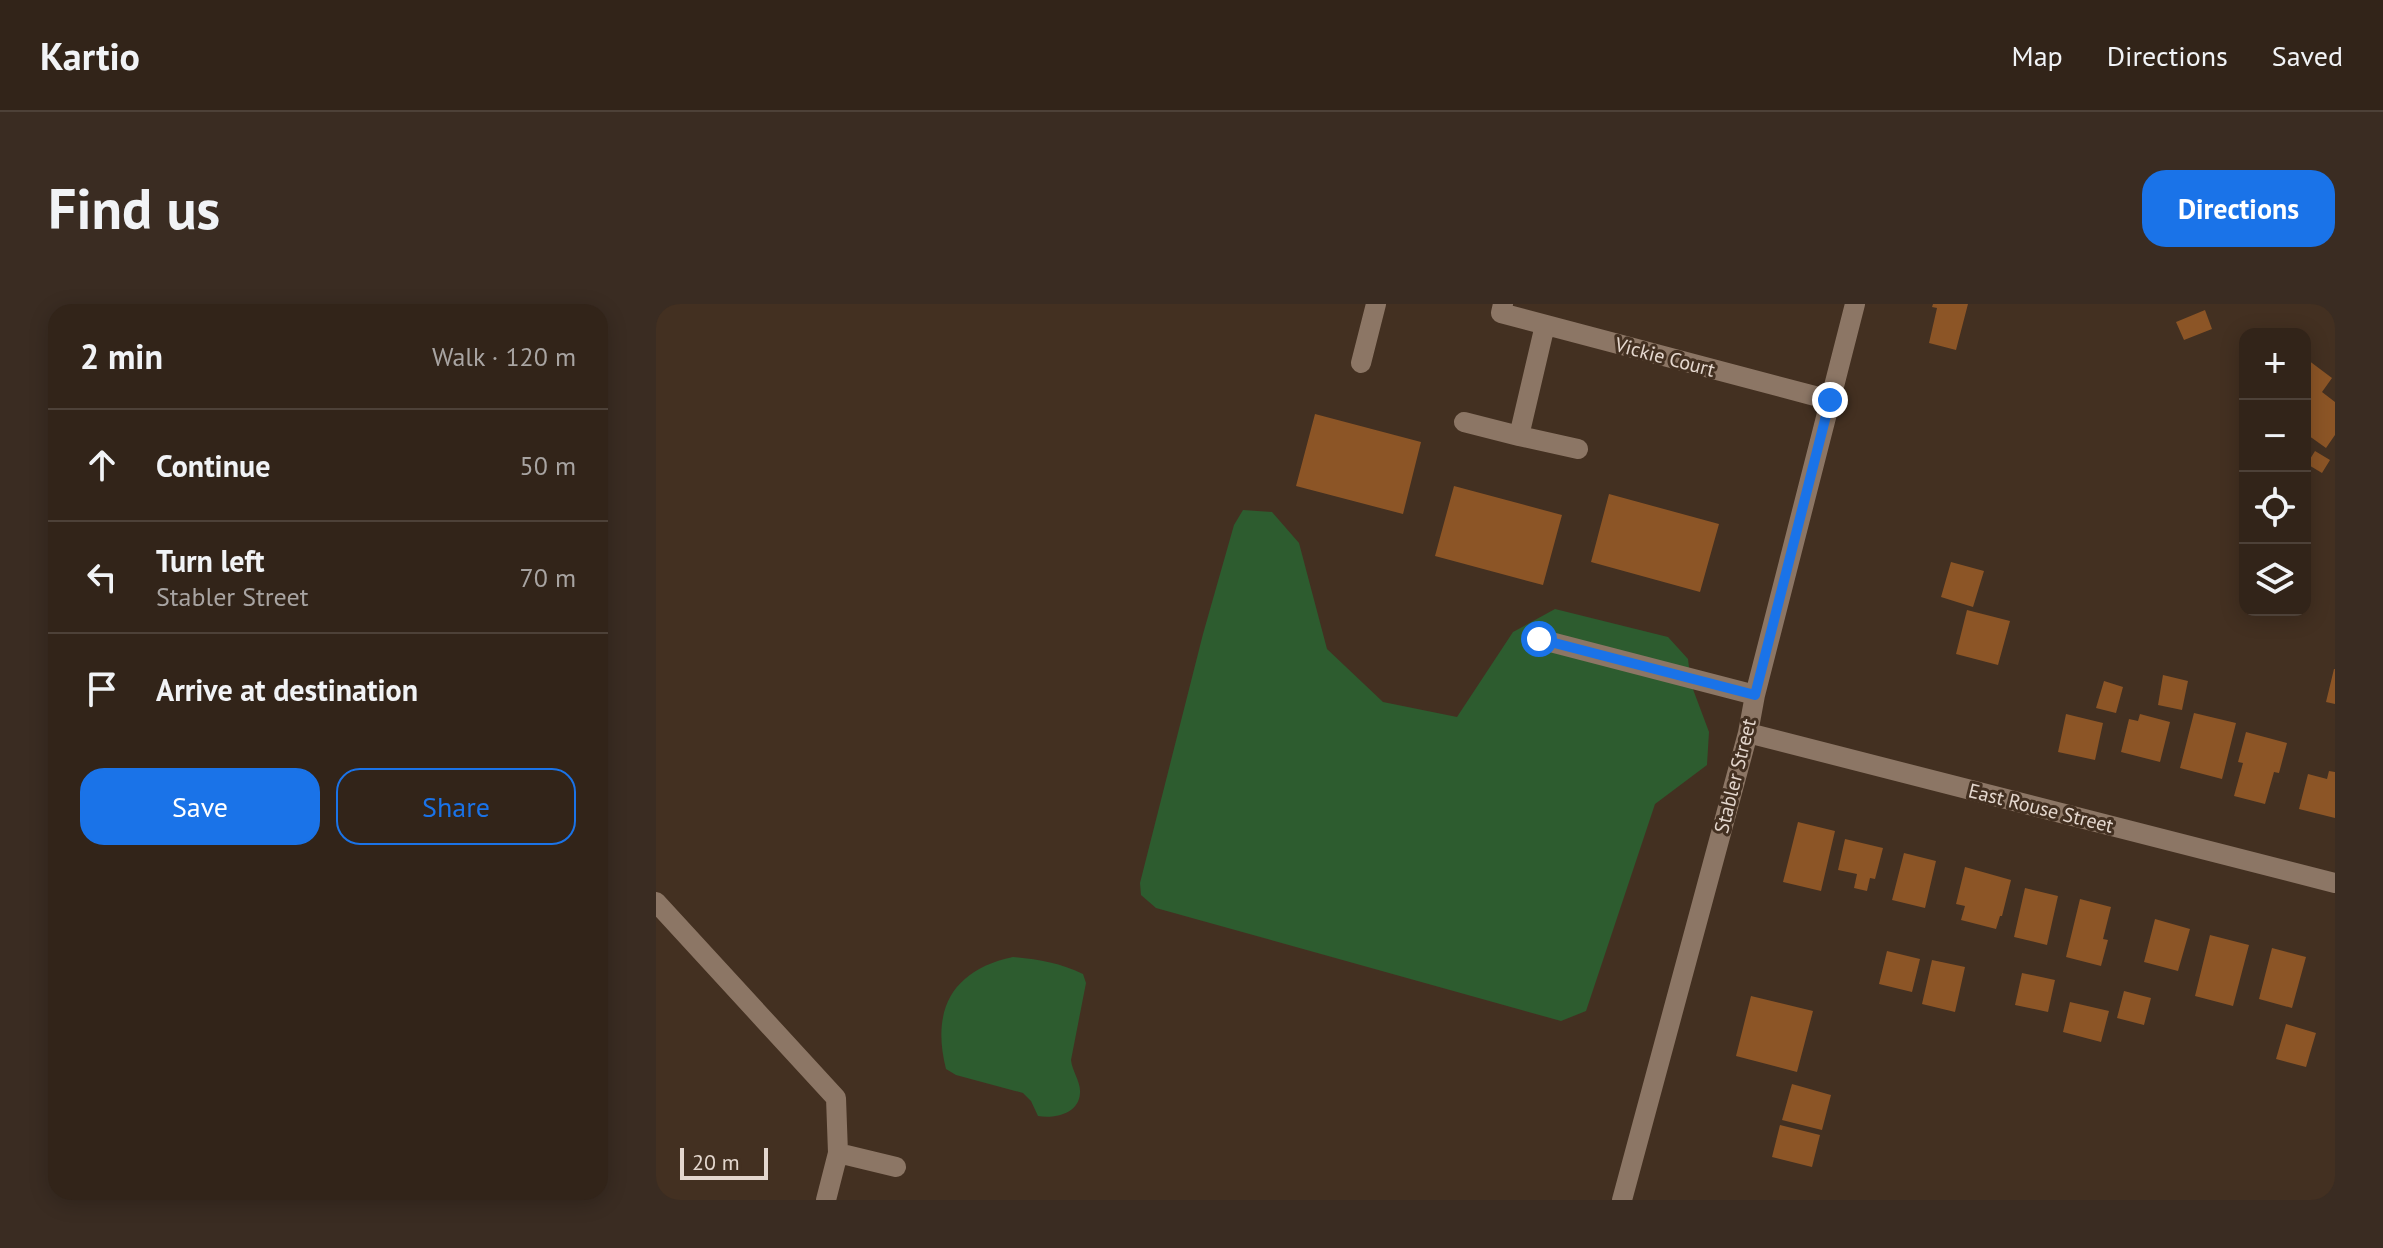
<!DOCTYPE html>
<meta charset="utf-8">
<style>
:root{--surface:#322419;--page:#3a2c22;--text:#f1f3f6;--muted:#a8a4a2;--line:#4d4138;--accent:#1a73e8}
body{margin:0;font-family:"PT Sans",sans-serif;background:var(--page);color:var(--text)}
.controls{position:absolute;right:24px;top:24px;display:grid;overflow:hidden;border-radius:16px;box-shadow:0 4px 20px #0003}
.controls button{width:72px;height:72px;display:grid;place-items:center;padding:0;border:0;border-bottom:2px solid var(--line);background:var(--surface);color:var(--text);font:40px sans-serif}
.scale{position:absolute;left:24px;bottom:20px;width:88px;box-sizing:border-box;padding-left:8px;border:4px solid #e4d7ce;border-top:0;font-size:22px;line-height:28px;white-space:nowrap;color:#e4d7ce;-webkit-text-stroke:6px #433021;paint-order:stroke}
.stop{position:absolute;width:24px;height:24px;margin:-18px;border:6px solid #1a73e8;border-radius:50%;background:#fff}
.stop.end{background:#1a73e8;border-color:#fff;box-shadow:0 2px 8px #0008}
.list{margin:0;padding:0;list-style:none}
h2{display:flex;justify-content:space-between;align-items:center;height:104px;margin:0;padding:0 32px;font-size:34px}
h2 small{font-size:26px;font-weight:400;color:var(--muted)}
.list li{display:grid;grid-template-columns:52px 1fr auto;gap:24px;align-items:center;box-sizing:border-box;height:112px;padding:0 32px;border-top:2px solid var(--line)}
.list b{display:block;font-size:30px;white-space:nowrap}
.list p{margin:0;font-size:26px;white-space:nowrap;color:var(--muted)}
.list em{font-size:26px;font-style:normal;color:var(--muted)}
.actions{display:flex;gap:16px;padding:24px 32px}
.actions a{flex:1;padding:18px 0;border:2px solid var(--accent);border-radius:24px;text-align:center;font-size:28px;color:var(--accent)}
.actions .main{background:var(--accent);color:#fff}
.icon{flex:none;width:44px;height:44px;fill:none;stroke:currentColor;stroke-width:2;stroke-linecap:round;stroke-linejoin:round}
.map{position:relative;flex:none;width:1679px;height:896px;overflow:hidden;border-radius:24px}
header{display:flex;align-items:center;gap:48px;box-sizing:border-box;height:112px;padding:0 40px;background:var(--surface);border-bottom:2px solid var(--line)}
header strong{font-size:38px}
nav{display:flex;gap:44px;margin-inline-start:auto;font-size:28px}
.intro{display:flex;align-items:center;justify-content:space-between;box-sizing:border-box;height:192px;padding:0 48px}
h1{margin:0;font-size:56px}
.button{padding:20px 36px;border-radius:24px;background:var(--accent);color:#fff;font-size:28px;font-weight:700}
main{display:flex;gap:48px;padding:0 48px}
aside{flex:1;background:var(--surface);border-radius:24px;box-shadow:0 4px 20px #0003}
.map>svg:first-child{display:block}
</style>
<header>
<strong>Kartio</strong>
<nav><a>Map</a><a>Directions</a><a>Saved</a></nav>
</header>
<div class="intro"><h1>Find us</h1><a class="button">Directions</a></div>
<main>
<aside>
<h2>2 min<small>Walk · 120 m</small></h2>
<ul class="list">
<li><svg class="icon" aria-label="ahead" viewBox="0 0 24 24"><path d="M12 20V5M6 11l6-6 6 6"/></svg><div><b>Continue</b></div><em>50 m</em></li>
<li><svg class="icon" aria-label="left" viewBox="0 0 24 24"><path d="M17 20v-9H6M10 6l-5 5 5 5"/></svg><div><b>Turn left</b><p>Stabler Street</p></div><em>70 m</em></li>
<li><svg class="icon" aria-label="arrive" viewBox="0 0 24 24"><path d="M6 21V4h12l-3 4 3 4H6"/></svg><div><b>Arrive at destination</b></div></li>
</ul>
<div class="actions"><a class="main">Save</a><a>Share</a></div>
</aside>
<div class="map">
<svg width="1679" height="896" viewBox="0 0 1679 896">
<rect width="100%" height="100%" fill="#433021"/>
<path fill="#2d5c2f" d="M 587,206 L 616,208 L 643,239 L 671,345 L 727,398 L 801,413 L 857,328 L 899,305 L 1012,333 L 1032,355 L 1035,380 L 1053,428 L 1051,461 L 999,500 L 930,707 L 905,717 L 500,604 L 485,591 L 484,579 L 547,330 L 578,221 Z
M 357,653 C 382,655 404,659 427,670 L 430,679 L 415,756 C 416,767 425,778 424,789 C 423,810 398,815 382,812 L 375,797 L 367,789 L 300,771 L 290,765 C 275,706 296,666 357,653 Z"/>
<path fill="#8c5526" d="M 1277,0 L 1312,0 L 1300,46 L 1273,39 L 1281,4 L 1276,3 Z
M 1549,6 L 1556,25 L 1528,36 L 1520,18 Z
M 1652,56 L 1676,74 L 1666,88 L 1679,98 L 1679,131 L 1670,144 L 1649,129 L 1649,60 Z
M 659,110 L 765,138 L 747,210 L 640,182 Z
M 1659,147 L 1674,156 L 1666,169 L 1651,160 Z
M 798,182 L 906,211 L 887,281 L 779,252 Z
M 953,190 L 1063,220 L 1044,288 L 935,258 Z
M 1295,258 L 1328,267 L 1317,303 L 1285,293 Z
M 1311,306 L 1354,317 L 1342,361 L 1300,350 Z
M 1678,365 L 1679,365 L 1679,400 L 1670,398 Z
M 1507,371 L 1532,377 L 1526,406 L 1502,401 Z
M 1448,377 L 1467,383 L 1460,409 L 1440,404 Z
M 1538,409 L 1580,419 L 1566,475 L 1524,464 Z
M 1410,410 L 1447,419 L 1439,456 L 1402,448 Z
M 1484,410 L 1514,418 L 1504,458 L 1465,448 L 1473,415 L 1482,417 Z
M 1590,428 L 1631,439 L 1623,469 L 1618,468 L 1609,500 L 1578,492 L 1587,459 L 1582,458 Z
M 1673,467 L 1679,468 L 1679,514 L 1643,505 L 1652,470 L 1671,475 Z
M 1142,518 L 1179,527 L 1165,587 L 1127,578 Z
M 1189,535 L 1227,544 L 1219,575 L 1214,574 L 1211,587 L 1198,584 L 1201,570 L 1182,566 Z
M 1248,549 L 1280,557 L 1269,604 L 1236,596 Z
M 1309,563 L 1355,576 L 1346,612 L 1344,612 L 1340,625 L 1305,616 L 1309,602 L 1300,600 Z
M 1369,584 L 1402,592 L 1391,641 L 1358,633 Z
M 1424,595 L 1455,603 L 1447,635 L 1452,636 L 1445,662 L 1410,653 Z
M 1499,615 L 1534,625 L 1522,667 L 1488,658 Z
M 1554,631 L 1593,641 L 1577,702 L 1539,692 Z
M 1616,644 L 1650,653 L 1636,704 L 1603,695 Z
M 1231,647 L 1264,655 L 1256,688 L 1223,680 Z
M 1276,656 L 1309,663 L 1299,708 L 1266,700 Z
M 1366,669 L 1399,676 L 1392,708 L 1359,701 Z
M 1468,687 L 1495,694 L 1488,721 L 1461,714 Z
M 1095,692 L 1157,707 L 1141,768 L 1080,752 Z
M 1414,698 L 1453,707 L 1445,738 L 1407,728 Z
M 1630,720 L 1660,729 L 1650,763 L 1620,755 Z
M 1136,780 L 1175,791 L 1166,826 L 1126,816 Z
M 1124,821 L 1164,831 L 1156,863 L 1116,853 Z"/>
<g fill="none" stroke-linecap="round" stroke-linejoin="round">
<path stroke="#8c7665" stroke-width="20" d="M 847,0 L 845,9 L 1174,96
M 889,21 L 863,132 L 922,145
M 705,59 L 720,0
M 808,118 L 863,132
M 883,335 L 1099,391
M 1092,429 L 1679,579
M 0,598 L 180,794 L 182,849
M 170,896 L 182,849 L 240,863
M 966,896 L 1092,429 L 1099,391 L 1199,0"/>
</g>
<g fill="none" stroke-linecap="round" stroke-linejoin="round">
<path stroke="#1a73e8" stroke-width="10" d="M 883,335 L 1099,391 L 1174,96"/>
</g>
<g text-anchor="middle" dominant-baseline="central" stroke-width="6" stroke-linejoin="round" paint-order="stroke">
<g font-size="20" fill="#e4d7ce" stroke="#433021">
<text transform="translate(1009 53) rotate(15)">Vickie Court</text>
<text transform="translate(1079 472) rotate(-76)">Stabler Street</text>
<text transform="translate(1385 504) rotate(14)">East Rouse Street</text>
</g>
</g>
</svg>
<div class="controls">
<button>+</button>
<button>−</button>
<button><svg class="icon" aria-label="locate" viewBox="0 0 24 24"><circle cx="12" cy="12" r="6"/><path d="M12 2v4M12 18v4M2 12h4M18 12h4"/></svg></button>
<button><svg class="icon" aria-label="layers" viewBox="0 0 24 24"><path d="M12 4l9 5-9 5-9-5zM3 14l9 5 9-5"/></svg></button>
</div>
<div class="scale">20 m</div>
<div class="stop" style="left:883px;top:335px"></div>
<div class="stop end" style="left:1174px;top:96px"></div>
</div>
</main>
